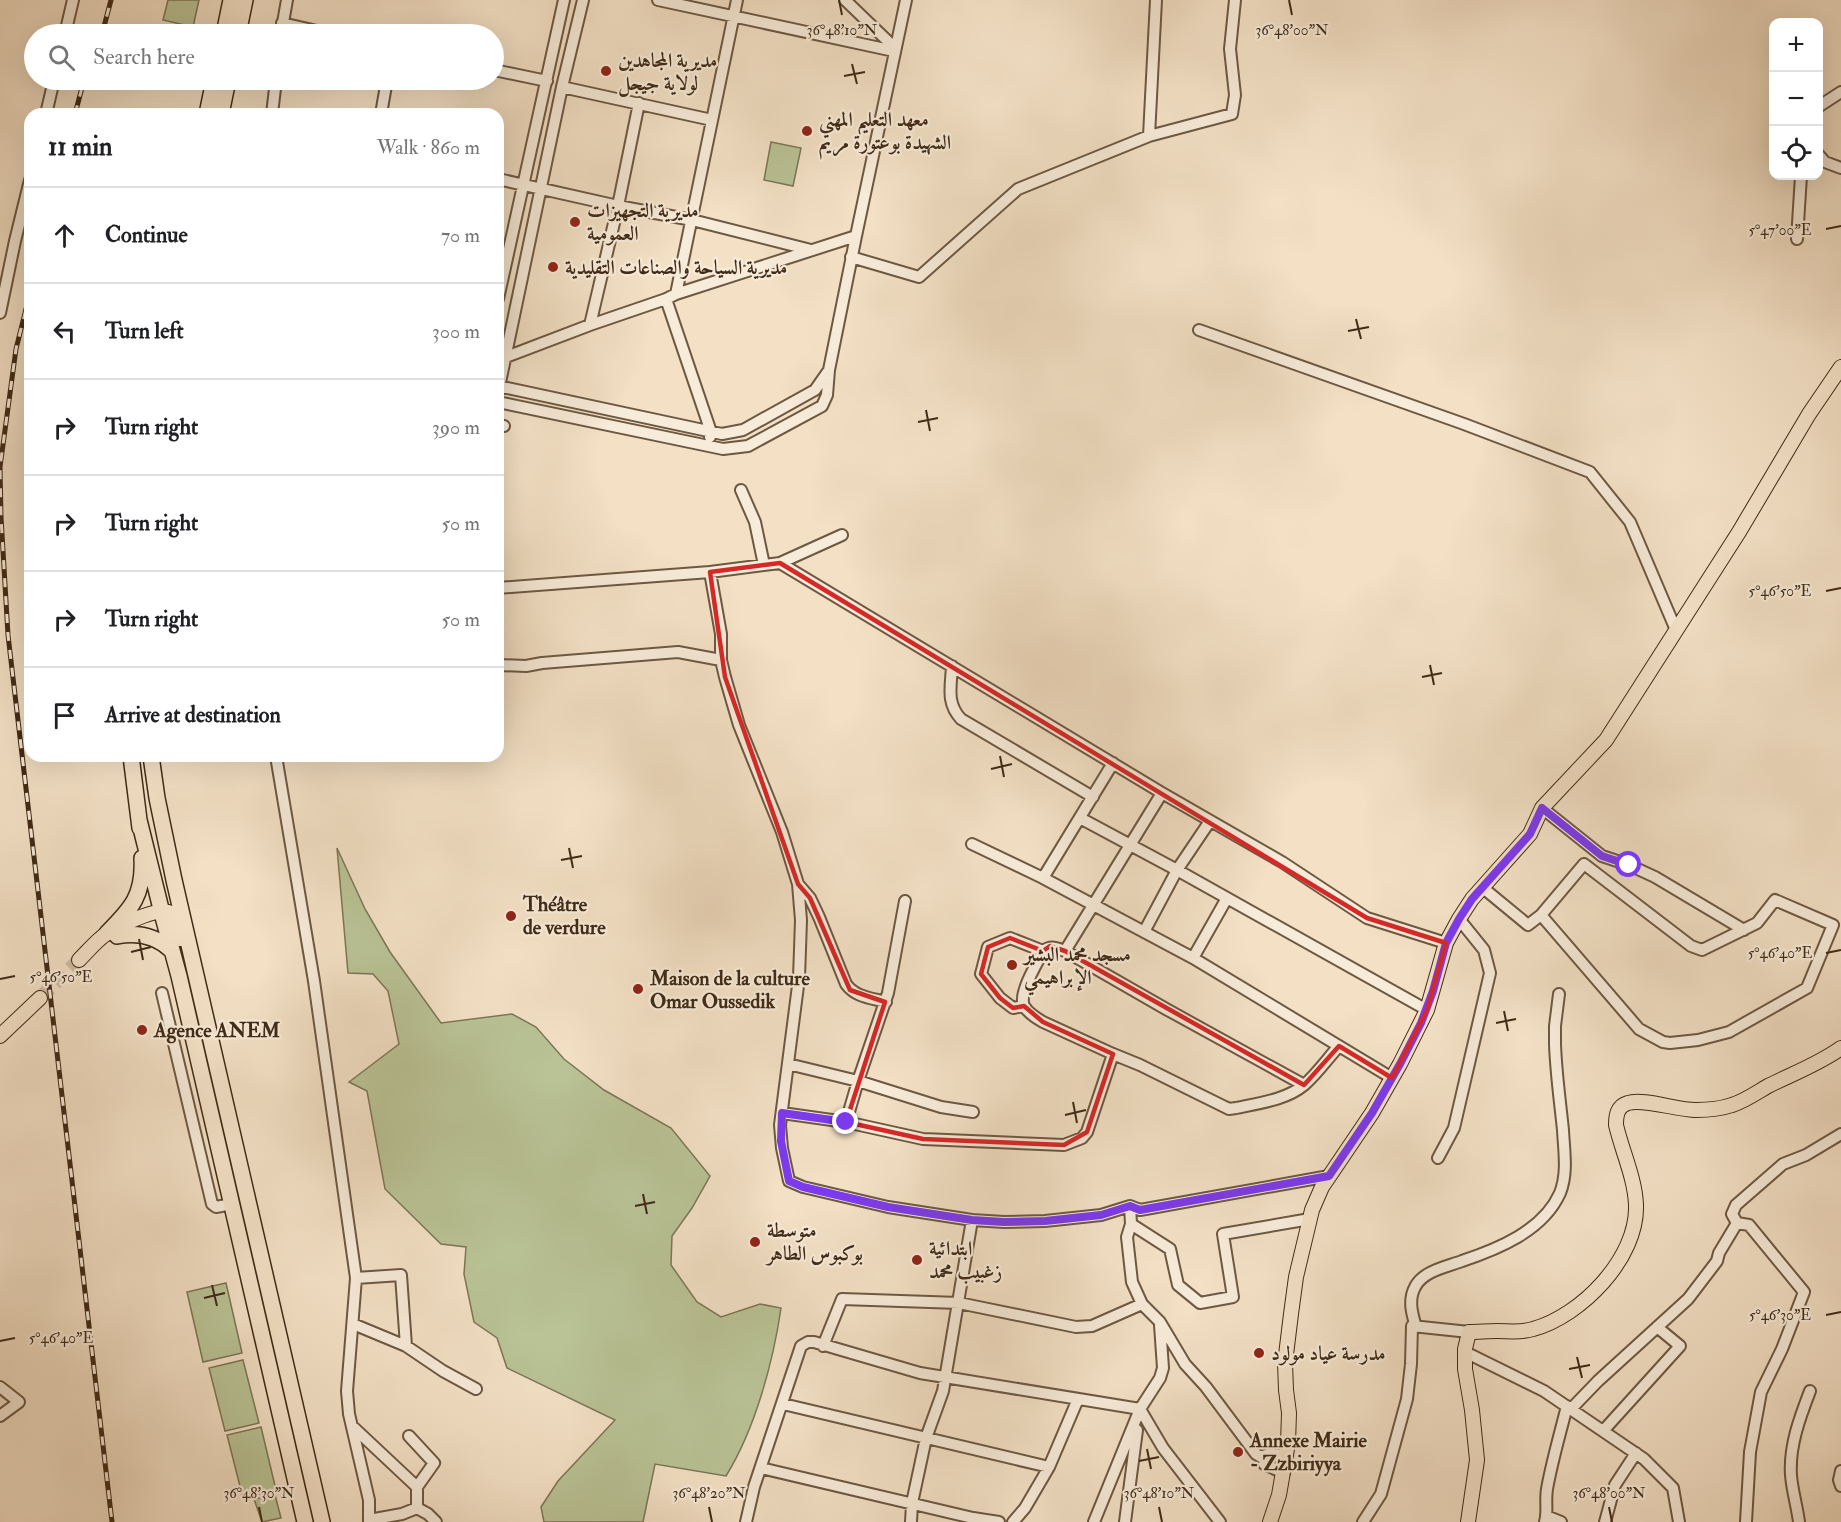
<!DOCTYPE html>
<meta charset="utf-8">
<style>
:root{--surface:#fff;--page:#f2f2f2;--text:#202124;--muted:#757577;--line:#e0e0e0}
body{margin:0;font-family:"IM FELL Double Pica",Amiri,serif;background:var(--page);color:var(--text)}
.controls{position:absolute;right:18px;top:18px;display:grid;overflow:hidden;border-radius:12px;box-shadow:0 6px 24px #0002}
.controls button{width:54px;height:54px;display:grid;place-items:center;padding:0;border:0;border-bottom:2px solid var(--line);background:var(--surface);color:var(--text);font:30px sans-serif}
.stop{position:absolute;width:18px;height:18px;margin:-14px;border:4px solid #7c3aed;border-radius:50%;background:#fff}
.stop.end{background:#7c3aed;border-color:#fff;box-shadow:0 2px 6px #0008}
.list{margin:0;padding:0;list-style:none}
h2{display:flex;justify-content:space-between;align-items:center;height:78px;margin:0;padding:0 24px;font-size:26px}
h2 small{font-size:20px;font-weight:400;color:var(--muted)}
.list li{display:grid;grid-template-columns:39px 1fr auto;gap:18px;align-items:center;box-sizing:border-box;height:96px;padding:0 24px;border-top:2px solid var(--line)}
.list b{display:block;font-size:22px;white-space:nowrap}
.list em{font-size:20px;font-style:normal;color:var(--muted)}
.icon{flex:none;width:33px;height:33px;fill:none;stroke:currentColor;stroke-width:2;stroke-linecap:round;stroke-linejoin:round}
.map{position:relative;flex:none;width:1841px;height:1522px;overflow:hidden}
.search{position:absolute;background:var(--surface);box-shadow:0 6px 24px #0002;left:24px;top:24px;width:480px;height:66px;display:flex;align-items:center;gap:15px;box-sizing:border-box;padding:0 21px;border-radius:33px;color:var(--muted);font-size:22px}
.panel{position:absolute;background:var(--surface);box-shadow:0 6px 24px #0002;left:24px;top:108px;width:480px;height:654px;border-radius:18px}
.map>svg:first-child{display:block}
</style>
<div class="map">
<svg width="1841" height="1522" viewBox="0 0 1841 1522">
<rect width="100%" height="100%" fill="#f3e0c5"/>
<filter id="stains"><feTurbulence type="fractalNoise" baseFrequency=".00333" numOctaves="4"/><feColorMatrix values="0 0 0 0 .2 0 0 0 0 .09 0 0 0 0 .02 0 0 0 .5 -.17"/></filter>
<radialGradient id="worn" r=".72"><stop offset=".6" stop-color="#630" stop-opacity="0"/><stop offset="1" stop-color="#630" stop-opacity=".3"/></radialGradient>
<path fill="#b9c396" stroke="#7c7656" stroke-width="1.5" d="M 168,0 L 199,0 L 193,27 L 163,20 Z
M 771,142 L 801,148 L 793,186 L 764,180 Z
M 337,848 L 365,909 L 390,952 L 441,1023 L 512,1014 L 536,1027 L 564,1059 L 604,1090 L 671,1128 L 710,1176 L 692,1208 L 672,1236 L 671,1265 L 697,1302 L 721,1317 L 760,1304 L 781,1308 C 773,1363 755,1429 726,1476 L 655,1464 L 643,1522 L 544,1522 L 541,1507 L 558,1481 L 615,1420 L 507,1368 L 497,1338 L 474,1322 L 464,1274 L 466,1247 L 441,1244 L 385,1189 L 367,1091 L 349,1082 L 399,1044 L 388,991 L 373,974 L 348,973 Z
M 226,1283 L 242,1353 L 203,1362 L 187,1292 Z
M 243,1360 L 259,1423 L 225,1431 L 209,1368 Z
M 261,1427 L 276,1490 L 243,1498 L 227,1435 Z
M 275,1495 L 281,1518 L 262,1522 L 254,1499 Z"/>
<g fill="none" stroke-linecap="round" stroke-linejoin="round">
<path stroke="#cfbca2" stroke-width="14" stroke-dasharray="14 7" stroke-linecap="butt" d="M 40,998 L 79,960"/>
<g stroke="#6d5842" stroke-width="14">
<path id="minor" d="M 658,0 L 894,51
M 845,0 L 895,48
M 282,23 L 330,34
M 65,34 L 73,0
M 281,34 L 287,0
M 494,70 L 547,81
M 562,87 L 712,120
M 1818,107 L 1841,92
M 46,114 L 54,80
M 272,114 L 276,80
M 381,114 L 387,80
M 1149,136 L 1232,114 L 1235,95 L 1230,49 L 1235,0
M 1818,154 L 1825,162 L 1841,168
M 498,179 L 618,206 L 692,220 L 811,250
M 1797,239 L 1801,176
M 851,257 L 919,277 L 1018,189 L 1149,136 L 1156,0
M 676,294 L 737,0
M 498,299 L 564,0
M 666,299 L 711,432 L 710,437
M 0,313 L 15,241 L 30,180
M 590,325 L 618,206 L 639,103
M 1199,330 L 1464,424 L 1590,472 L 1630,522 L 1676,630
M 506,357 L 590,325 L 666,299 L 676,294 L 856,236 L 906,0
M 498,386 L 722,434 L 743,430 L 815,390 L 829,370
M 498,392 L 562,87 L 583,0
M 498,402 L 723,449 L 748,446 L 822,406 L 827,395 L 829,370 L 856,236
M 498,425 L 504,426
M 741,490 L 755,522 L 764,565
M 780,563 L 842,535
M 710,572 L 721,634 L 721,660 L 725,677 L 739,725 L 782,832 L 798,884 L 801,920 L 799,978 L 780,1125 L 782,1148 L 789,1181 L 803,1187 L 888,1207 L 972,1220 L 1004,1222 L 1045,1221 L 1101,1215 L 1130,1206 L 1140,1210 L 1329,1176
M 498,588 L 710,572 L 780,563 L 1162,793 L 1282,862 L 1367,918 L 1446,943
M 498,665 L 526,666 L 542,663 L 678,652 L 721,660
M 952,666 C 951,687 946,703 961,719 L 1093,797
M 276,756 L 314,981 L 356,1278 L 347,1391 L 349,1414 L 369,1500 L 369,1522
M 1113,763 L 1043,878 L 1193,958 L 1392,1078
M 1542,808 L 1602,856 L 1629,865 L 1655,877 L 1744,930
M 1080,818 L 1177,870 L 1427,1010
M 972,844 L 1043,878
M 798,884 L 810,898 L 819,917 L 846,984 C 855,997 871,998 886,1002
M 1482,887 L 1528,925 L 1541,915 L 1639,1029 L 1663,1042 L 1670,1043 L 1698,1040 L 1729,1032 L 1807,988 L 1833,925 L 1775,900 L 1757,923 L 1702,950 L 1691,946 L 1584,864 L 1541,915
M 1144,932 L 1177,870 L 1210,821
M 1065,951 L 1162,793
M 1193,958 L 1227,898
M 162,993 L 212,1204 L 216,1207 L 232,1204
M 1024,1006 L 1013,1008 L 1000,998 L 981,974 L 988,947 L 1010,938 L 1043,951
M 788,1064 L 858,1081 L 941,1107 L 973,1112
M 1304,1085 L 1166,1009 L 1065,951 C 1056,948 1051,945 1043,951 C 1037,964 1018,993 1024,1006 C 1028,1013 1036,1018 1043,1022 L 1113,1054 L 1140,1065 L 1229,1109 L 1236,1108 C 1259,1103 1286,1100 1304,1085 C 1317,1074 1328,1058 1339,1046
M 782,1113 L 846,1122 L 923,1139 L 1064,1145 L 1082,1138 L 1087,1132 L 1113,1054
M 846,1122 L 858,1081 L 888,993 L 905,901
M 1438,1158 L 1454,1128 L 1490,973 L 1484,950 L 1459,919
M 1130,1206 L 1131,1224 L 1127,1237 L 1132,1282 L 1142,1304 L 1160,1322 L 1185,1364 L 1206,1387 L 1256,1454 L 1261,1457 L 1268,1454 L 1287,1455
M 1737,1223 L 1749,1225 L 1804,1292 L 1782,1349 L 1761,1392 L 1750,1452 L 1746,1522
M 1737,1223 L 1732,1214 L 1736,1205 L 1783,1164 L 1806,1155 L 1841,1134
M 1131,1224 L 1170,1249 L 1178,1285 L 1200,1303 L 1233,1297 L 1223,1234 L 1310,1219
M 356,1278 L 401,1275 L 406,1346
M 353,1324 L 406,1346 L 443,1371 L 476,1389
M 1416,1327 C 1412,1314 1408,1300 1415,1287 C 1423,1271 1446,1267 1462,1261 C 1498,1249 1543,1231 1560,1193 C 1568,1173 1564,1151 1563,1130 C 1560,1101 1556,1073 1555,1044 L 1555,1026 L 1559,994
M 823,1346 L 842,1299 L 959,1303 L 1076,1327 L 1092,1326 L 1142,1304
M 1465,1352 L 1544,1391 L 1644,1459 L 1673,1488 L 1679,1522
M 0,1387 L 19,1402 L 0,1416
M 783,1404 L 1049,1467
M 1140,1409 L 1163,1448 L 1220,1522
M 1571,1409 L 1598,1381 L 1688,1299 L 1717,1261 L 1719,1253 L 1737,1223
M 352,1426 L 417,1487 L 417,1508
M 1603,1431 L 1680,1346 L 1657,1327
M 409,1436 L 434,1463 L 417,1487
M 1264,1464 L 1284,1473
M 761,1468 L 973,1518 L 999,1522
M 1841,1471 L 1839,1480 L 1841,1486
M 1546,1516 L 1561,1522
M 369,1520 L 402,1514 L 417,1508 L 428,1514 L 436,1522
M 746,1522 L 754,1487 L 801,1346 L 808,1342 L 814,1342 L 920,1373 L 1140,1409
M 911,1522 L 912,1503 L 926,1438 L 943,1391 L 972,1220
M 1013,1522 L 1025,1508 L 1049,1467 L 1078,1399
M 1094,1522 L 1140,1409 L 1160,1378 L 1163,1368 L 1160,1325
M 1125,1522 L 1137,1430
M 1363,1522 L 1381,1494 L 1407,1399 L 1411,1364 L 1412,1326 L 1469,1332
M 1545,1522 C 1548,1512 1545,1500 1547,1489 C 1552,1461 1560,1434 1567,1406
M 1605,1522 L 1615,1485 L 1636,1453
M 1799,1522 C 1797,1506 1792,1490 1791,1475 C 1789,1446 1800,1417 1810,1391"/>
</g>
<g stroke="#402a17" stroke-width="16">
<path id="major" d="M 79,960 C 88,951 96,941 106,934 C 116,927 160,905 171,913 C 178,918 178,931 180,939
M 0,1036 L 40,998
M 1270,1522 L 1279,1495 L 1288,1443 L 1289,1413 L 1286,1390 L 1285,1363 L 1291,1314 L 1296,1277 L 1312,1210 L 1322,1187 L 1372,1113 L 1400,1064 L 1427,1010 L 1446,943 L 1459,919 L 1472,899 L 1530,834 L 1542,808 L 1606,740 L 1739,532 L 1809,414 L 1841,367
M 1468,1522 L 1477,1460 L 1472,1410 L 1465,1369 L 1465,1349 L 1469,1332 C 1478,1332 1488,1331 1497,1331 C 1509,1331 1521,1333 1533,1329 C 1581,1316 1638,1258 1636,1205 C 1635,1178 1622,1151 1616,1125 C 1616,1116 1617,1106 1628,1103 C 1643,1098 1677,1110 1696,1110 C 1707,1110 1720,1109 1732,1105 C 1745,1101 1756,1093 1768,1086 C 1792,1074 1819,1064 1841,1048"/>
</g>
<g stroke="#402a17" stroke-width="18">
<path id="highway" d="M 224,34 L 231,0
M 238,34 L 245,0
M 207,114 L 214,80
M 221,114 L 228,80
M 131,756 L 140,828
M 151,756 L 157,798 L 174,880 L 322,1522
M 139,820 L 163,917 L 179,976 L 305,1522
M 107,933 C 132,908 144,895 142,858
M 117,936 C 137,932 156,936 171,950"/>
</g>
<use href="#minor" stroke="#f7ebd9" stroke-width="10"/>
<use href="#major" stroke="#f3e0c5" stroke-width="14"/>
<use href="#highway" stroke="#f3e0c5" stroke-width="15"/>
<g stroke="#402a17" stroke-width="5">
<path id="rail" d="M 102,34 L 111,0
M 75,114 L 84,80
M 30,293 L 16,349 L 0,467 L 1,517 L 8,635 L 112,1522"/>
</g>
<use href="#rail" stroke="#f7ebd9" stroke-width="3" stroke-dasharray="9" stroke-linecap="butt"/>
</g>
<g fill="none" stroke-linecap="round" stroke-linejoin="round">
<path stroke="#7c3aed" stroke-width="8" d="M 846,1122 L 782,1113 L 781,1141 L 789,1181 L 803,1187 L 888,1207 L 972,1220 L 1004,1222 L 1045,1221 L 1101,1215 L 1130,1206 L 1140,1210 L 1329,1176 L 1372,1113 L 1400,1064 L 1421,1023 L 1433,991 L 1446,943 L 1459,919 L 1472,899 L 1530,834 L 1542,808 L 1602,856 L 1629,865"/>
</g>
<path fill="none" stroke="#d62828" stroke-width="4.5" stroke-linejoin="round" d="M 780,563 L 1367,918 L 1446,943 L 1427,1010 L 1392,1078 L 1339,1046 L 1304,1085 L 1065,951 L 1050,946 L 1043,951 L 1010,938 L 988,947 L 981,974 L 1000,998 L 1013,1008 L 1024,1006 L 1043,1022 L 1113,1054 L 1087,1132 L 1064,1145 L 923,1139 L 846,1122 L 885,1002 L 850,990 L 810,898 L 798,884 L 725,677 L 710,572 Z"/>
<path fill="none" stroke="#402a17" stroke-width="2" d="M 839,0 L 842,15M 1289,0 L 1292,15M 852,64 L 857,84M 844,76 L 865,72M 1826,229 L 1841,226M 1356,319 L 1361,339M 1348,331 L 1369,327M 926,410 L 930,431M 918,422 L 938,418M 1826,591 L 1841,588M 1430,665 L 1434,685M 1422,677 L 1442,673M 1000,756 L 1004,777M 991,769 L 1012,764M 569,848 L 573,868M 561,860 L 582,856M 139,939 L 143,960M 131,952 L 151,947M 1826,953 L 1841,950M 0,979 L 15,976M 1504,1011 L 1508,1031M 1496,1023 L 1516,1019M 1073,1102 L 1077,1123M 1065,1115 L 1086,1110M 643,1194 L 647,1214M 635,1206 L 655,1202M 212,1285 L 217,1306M 204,1298 L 225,1293M 1826,1315 L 1841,1312M 0,1341 L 15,1338M 1577,1357 L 1582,1378M 1569,1369 L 1590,1365M 1147,1449 L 1151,1469M 1139,1461 L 1159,1457M 259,1507 L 262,1522M 709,1507 L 712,1522M 1159,1507 L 1162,1522M 1609,1507 L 1612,1522"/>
<g fill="#8f2418" stroke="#f7ebd9" stroke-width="2">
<circle cx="606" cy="71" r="6"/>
<circle cx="807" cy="131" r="6"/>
<circle cx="575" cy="222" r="6"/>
<circle cx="553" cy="267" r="6"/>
<circle cx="511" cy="916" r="6"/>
<circle cx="1012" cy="965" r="6"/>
<circle cx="638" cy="989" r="6"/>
<circle cx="142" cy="1030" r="6"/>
<circle cx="755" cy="1242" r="6"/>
<circle cx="917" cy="1260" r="6"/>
<circle cx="1259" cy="1353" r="6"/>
<circle cx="1238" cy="1452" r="6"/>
</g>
<g text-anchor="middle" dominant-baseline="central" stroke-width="4.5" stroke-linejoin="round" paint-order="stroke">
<g font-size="20" font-weight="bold" fill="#402a17" stroke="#f7ebd9" text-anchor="start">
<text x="618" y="60">مديرية المجاهدين<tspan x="618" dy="23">لولاية جيجل</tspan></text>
<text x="819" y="119">معهد التعليم المهني<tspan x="819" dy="23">الشهيدة بوعتورة مريم</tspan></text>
<text x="587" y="210">مديرية التجهيزات<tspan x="587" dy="23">العمومية</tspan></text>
<text x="565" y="267">مديرية السياحة والصناعات التقليدية</text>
<text x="523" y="904">Théâtre<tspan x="523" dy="23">de verdure</tspan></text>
<text x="1024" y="954">مسجد محمد البشير<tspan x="1024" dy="23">الإبراهيمي</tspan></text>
<text x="650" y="978">Maison de la culture<tspan x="650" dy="23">Omar Oussedik</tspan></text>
<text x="154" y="1030">Agence ANEM</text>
<text x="767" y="1230">متوسطة<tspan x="767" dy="23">بوكبوس الطاهر</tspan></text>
<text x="929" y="1248">ابتدائية<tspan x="929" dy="23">زغبيب محمد</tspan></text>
<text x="1271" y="1353">مدرسة عياد مولود</text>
<text x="1250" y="1440">Annexe Mairie<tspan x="1250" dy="23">- Zzbiriyya</tspan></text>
</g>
</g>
<g font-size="15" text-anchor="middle" fill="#402a17" stroke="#f7ebd9" stroke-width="4.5" stroke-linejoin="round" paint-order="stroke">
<text x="842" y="35">36°48'10"N</text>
<text x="1292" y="35">36°48'00"N</text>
<text x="1780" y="235">5°47'00"E</text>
<text x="1780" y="596">5°46'50"E</text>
<text x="1780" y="958">5°46'40"E</text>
<text x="61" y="982">5°46'50"E</text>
<text x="1780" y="1320">5°46'30"E</text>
<text x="61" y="1343">5°46'40"E</text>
<text x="259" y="1498">36°48'30"N</text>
<text x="709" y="1498">36°48'20"N</text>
<text x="1159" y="1498">36°48'10"N</text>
<text x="1609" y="1498">36°48'00"N</text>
</g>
<rect width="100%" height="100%" filter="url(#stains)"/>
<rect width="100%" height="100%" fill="url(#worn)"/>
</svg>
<div class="controls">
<button>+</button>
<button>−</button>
<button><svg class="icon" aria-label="locate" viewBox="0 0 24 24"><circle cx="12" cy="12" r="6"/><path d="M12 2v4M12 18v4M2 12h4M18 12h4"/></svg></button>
</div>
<div class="stop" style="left:1629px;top:865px"></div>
<div class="stop end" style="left:846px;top:1122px"></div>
<div class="search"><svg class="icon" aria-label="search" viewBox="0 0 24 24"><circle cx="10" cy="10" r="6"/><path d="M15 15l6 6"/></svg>Search here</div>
<section class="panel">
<h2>11 min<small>Walk · 860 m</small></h2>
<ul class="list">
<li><svg class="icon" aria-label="ahead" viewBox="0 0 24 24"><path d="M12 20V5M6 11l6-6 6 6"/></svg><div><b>Continue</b></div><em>70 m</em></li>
<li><svg class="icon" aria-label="left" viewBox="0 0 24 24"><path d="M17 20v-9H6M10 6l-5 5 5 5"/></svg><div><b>Turn left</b></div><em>300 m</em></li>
<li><svg class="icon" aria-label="right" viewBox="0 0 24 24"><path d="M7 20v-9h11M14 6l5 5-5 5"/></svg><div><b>Turn right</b></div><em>390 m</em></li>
<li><svg class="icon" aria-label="right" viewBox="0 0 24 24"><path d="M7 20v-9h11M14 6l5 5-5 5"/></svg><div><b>Turn right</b></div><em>50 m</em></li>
<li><svg class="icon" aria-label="right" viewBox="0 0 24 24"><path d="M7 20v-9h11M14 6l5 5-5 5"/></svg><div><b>Turn right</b></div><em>50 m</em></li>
<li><svg class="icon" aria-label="arrive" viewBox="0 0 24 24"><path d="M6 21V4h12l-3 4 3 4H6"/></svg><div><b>Arrive at destination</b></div></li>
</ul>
</section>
</div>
